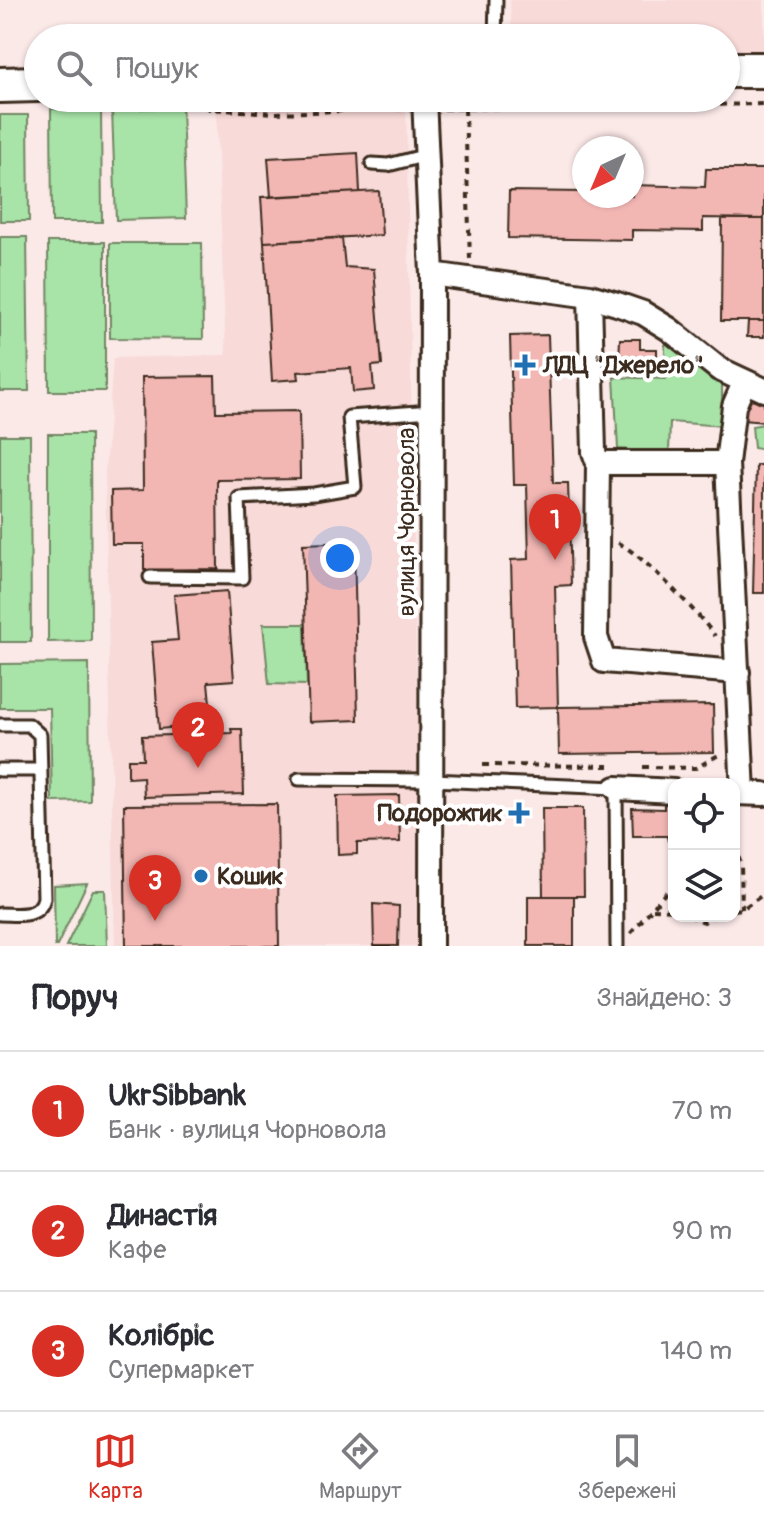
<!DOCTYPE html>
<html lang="uk">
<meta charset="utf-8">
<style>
:root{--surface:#fff;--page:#f2f2f3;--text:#2b2b33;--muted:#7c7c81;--line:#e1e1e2;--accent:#d93025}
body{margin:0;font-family:Pangolin,sans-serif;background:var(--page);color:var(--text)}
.controls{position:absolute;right:24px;bottom:24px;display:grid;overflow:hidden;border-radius:16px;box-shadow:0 2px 6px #0004}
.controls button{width:72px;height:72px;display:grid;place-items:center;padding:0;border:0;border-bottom:2px solid var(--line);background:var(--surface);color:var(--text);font:40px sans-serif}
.compass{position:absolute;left:572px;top:136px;width:72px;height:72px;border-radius:50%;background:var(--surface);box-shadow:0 2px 6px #0004;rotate:224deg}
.you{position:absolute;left:340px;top:558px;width:28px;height:28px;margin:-20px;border:6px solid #fff;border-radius:50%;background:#1a73e8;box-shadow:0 0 0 12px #1a73e833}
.badge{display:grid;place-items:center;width:52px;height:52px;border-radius:50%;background:var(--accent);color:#fff;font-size:26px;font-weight:700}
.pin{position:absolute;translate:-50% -66px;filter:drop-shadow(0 2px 4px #0008)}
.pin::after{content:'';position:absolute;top:42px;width:28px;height:24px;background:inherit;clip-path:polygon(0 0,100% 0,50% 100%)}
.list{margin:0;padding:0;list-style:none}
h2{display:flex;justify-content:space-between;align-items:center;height:104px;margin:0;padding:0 32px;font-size:34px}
h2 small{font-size:26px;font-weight:400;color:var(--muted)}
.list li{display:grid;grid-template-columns:52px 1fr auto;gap:24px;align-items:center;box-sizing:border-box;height:120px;padding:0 32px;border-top:2px solid var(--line)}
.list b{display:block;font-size:30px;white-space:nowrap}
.list p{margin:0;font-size:26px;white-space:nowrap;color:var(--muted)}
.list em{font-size:26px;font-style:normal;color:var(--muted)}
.icon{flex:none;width:44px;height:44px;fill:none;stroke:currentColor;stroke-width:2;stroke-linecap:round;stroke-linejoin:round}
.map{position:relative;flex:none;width:764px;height:946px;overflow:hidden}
.search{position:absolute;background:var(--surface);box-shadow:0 2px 6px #0004;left:24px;right:24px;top:24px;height:88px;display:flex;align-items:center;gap:20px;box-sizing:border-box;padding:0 28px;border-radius:44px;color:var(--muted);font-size:30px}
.sheet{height:464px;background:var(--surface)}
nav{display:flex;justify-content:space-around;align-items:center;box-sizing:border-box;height:112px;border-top:2px solid var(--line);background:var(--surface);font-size:22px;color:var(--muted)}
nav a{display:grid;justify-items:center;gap:4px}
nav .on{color:var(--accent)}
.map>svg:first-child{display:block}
</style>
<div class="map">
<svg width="764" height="946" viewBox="0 0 764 946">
<rect width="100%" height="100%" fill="#fbe9e8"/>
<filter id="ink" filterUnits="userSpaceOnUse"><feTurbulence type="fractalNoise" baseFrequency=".0125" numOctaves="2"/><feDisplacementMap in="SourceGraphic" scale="16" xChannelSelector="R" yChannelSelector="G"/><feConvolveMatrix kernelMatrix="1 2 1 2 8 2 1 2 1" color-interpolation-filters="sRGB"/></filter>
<g filter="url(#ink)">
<path fill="#f8dad8" d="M 510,0 L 764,0 L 764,57 L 726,58 L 726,38 L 512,38 Z
M 406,98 L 421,946 L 115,946 L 105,473 L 113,358 L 226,355 L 216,105 Z"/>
<path fill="#a8e3a8" stroke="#728663" stroke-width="2" d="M 182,107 L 186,218 L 116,220 L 112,110 Z
M 101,108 L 102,222 L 52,222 L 51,109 Z
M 0,115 L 28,115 L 29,221 L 0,221 Z
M 27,237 L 29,391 L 0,391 L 0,237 Z
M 48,242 L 105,242 L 105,391 L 49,391 Z
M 110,243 L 202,243 L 203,339 L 110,338 Z
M 665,340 L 722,385 L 722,426 L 670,422 L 669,453 L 618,449 L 614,377 L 665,379 Z
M 764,424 L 764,450 L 754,448 L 752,426 Z
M 48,434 L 90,434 L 91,641 L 48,642 Z
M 0,435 L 30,435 L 31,642 L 0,642 Z
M 263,624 L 305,624 L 307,685 L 269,684 Z
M 89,663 L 90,801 L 52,802 L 50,708 L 0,708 L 0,664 Z
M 87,883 L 57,946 L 55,946 L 54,885 Z
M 93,890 L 105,890 L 107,946 L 66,946 Z"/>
<path fill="#f2b6b3" stroke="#3b2a1e" stroke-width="2" d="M 358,153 L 360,192 L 271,197 L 268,158 Z
M 706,169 L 764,169 L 764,219 L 703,218 L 703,231 L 632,230 L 632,240 L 508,238 L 509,191 L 584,192 L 584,196 L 632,196 L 632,185 L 705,187 Z
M 379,191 L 382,235 L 264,242 L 261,197 Z
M 722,219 L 764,219 L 764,321 L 721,321 Z
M 342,238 L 345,267 L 374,269 L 382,365 L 372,366 L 374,390 L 353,392 L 351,368 L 298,372 L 299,379 L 272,381 L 264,242 Z
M 748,321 L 764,321 L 764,337 L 747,337 Z
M 548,335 L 553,483 L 568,483 L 571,585 L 555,586 L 558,707 L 515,708 L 511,560 L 529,559 L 527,485 L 514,485 L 510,336 Z
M 620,339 L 640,339 L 640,349 L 657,349 L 657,370 L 627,370 L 627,362 L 619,362 Z
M 215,376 L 216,412 L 299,411 L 300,479 L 217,480 L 218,569 L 144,570 L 144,544 L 112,544 L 111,491 L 143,490 L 142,377 Z
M 745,399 L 764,400 L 764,422 L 743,420 Z
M 756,465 L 764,465 L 764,593 L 753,593 Z
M 354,542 L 358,720 L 309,722 L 303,544 Z
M 227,591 L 234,680 L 208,682 L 212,724 L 159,729 L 152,642 L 178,640 L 174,595 Z
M 713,705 L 714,752 L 559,754 L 558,707 Z
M 231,729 L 242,729 L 244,794 L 144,797 L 143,777 L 128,778 L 128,759 L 143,759 L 142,736 L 232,733 Z
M 399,795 L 400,842 L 357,843 L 357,854 L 338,855 L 337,796 Z
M 277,804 L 279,946 L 126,946 L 124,805 Z
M 664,804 L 674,804 L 674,841 L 668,841 L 667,836 L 633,836 L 632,808 L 664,809 Z
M 542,808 L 583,808 L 584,896 L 543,896 Z
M 528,896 L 574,896 L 574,946 L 528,946 Z
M 373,904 L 399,906 L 398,946 L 374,946 Z"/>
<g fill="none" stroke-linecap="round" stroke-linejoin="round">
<g stroke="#3b2a1e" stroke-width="17">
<path id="lane" d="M 495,38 L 496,0
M 372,164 L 388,165 L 427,155
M 150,577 L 242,578 L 239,498 L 314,494 L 355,487 L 349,417 L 432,411
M 0,725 L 29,725 L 40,735 L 44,898 C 39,919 17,914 0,914
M 0,770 L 41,770
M 299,779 L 432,780 L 616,788 L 617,946"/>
</g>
<g stroke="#3b2a1e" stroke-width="28">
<path id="street" d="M 424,98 L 432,274 L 431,946
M 432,274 L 590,296 L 617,304 L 643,313 L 669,329 L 719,369 L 764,390
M 590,296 L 594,452 L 598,463 L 596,637 L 604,661 L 738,672
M 598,463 L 727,463 L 743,793
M 727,463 L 734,406 L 744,383
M 616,788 L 674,791
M 734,793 L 764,794"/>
</g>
<g stroke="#3b2a1e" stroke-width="40">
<path id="primary" d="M 726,70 L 764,70
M 0,85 L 38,84"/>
</g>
<path stroke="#3b2a1e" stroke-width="4" stroke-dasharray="6 6" stroke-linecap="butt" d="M 54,105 L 205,100 L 209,109 L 275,113 L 407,109
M 444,109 L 764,104
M 465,109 L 470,259
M 618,543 C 640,552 701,616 715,636
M 483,765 L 614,766
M 643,767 L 696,768 L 722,753
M 734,845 L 741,864 L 742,909
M 653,909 L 674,910
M 734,910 L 742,909 L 764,894
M 689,916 L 704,922 L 714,916
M 631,933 L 674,883"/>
<use href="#lane" stroke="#fff" stroke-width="11"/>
<use href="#street" stroke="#fff" stroke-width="22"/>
<use href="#primary" stroke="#fff" stroke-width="34"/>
</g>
</g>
<g fill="#1f6fb2" stroke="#fff" stroke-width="3">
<path d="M521 353h8v8h8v8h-8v8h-8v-8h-8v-8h8z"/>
<path d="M515 801h8v8h8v8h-8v8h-8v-8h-8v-8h8z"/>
<circle cx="201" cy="876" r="8"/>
</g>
<g text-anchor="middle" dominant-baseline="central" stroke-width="8" stroke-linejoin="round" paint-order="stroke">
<g font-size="24" font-weight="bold" fill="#3b2a1e" stroke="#fff" text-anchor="start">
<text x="543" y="365">ЛДЦ "Джерело"</text>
<text x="503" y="813" text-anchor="end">Подорожгик</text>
<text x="217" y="876">Кошик</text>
</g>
<g font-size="24" fill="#3b2a1e" stroke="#fff">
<text transform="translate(406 522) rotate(-90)">вулиця Чорновола</text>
</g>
</g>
</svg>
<div class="controls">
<button><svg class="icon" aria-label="locate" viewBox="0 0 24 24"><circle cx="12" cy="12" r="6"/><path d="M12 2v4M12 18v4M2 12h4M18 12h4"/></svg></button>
<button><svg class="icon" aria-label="layers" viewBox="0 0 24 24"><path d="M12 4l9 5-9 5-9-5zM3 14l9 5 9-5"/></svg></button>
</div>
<svg class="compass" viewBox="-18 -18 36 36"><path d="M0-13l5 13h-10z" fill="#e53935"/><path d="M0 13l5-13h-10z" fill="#7c7c81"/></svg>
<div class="you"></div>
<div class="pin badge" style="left:555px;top:560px">1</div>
<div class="pin badge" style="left:198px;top:768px">2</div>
<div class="pin badge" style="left:155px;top:921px">3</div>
<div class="search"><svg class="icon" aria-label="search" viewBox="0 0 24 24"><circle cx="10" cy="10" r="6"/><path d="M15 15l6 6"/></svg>Пошук</div>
</div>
<section class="sheet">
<h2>Поруч<small>Знайдено: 3</small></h2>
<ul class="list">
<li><span class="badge">1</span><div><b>UkrSibbank</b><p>Банк · вулиця Чорновола</p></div><em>70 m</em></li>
<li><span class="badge">2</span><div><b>Династія</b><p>Кафе</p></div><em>90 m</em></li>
<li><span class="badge">3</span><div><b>Колібріс</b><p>Супермаркет</p></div><em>140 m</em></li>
</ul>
</section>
<nav>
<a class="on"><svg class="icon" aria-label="map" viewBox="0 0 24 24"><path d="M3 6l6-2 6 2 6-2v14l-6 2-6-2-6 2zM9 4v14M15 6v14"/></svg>Карта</a>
<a><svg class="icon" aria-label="directions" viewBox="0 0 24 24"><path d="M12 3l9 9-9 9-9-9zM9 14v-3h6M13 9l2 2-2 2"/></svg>Маршрут</a>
<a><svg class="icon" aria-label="saved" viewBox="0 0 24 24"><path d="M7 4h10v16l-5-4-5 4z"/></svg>Збережені</a>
</nav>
